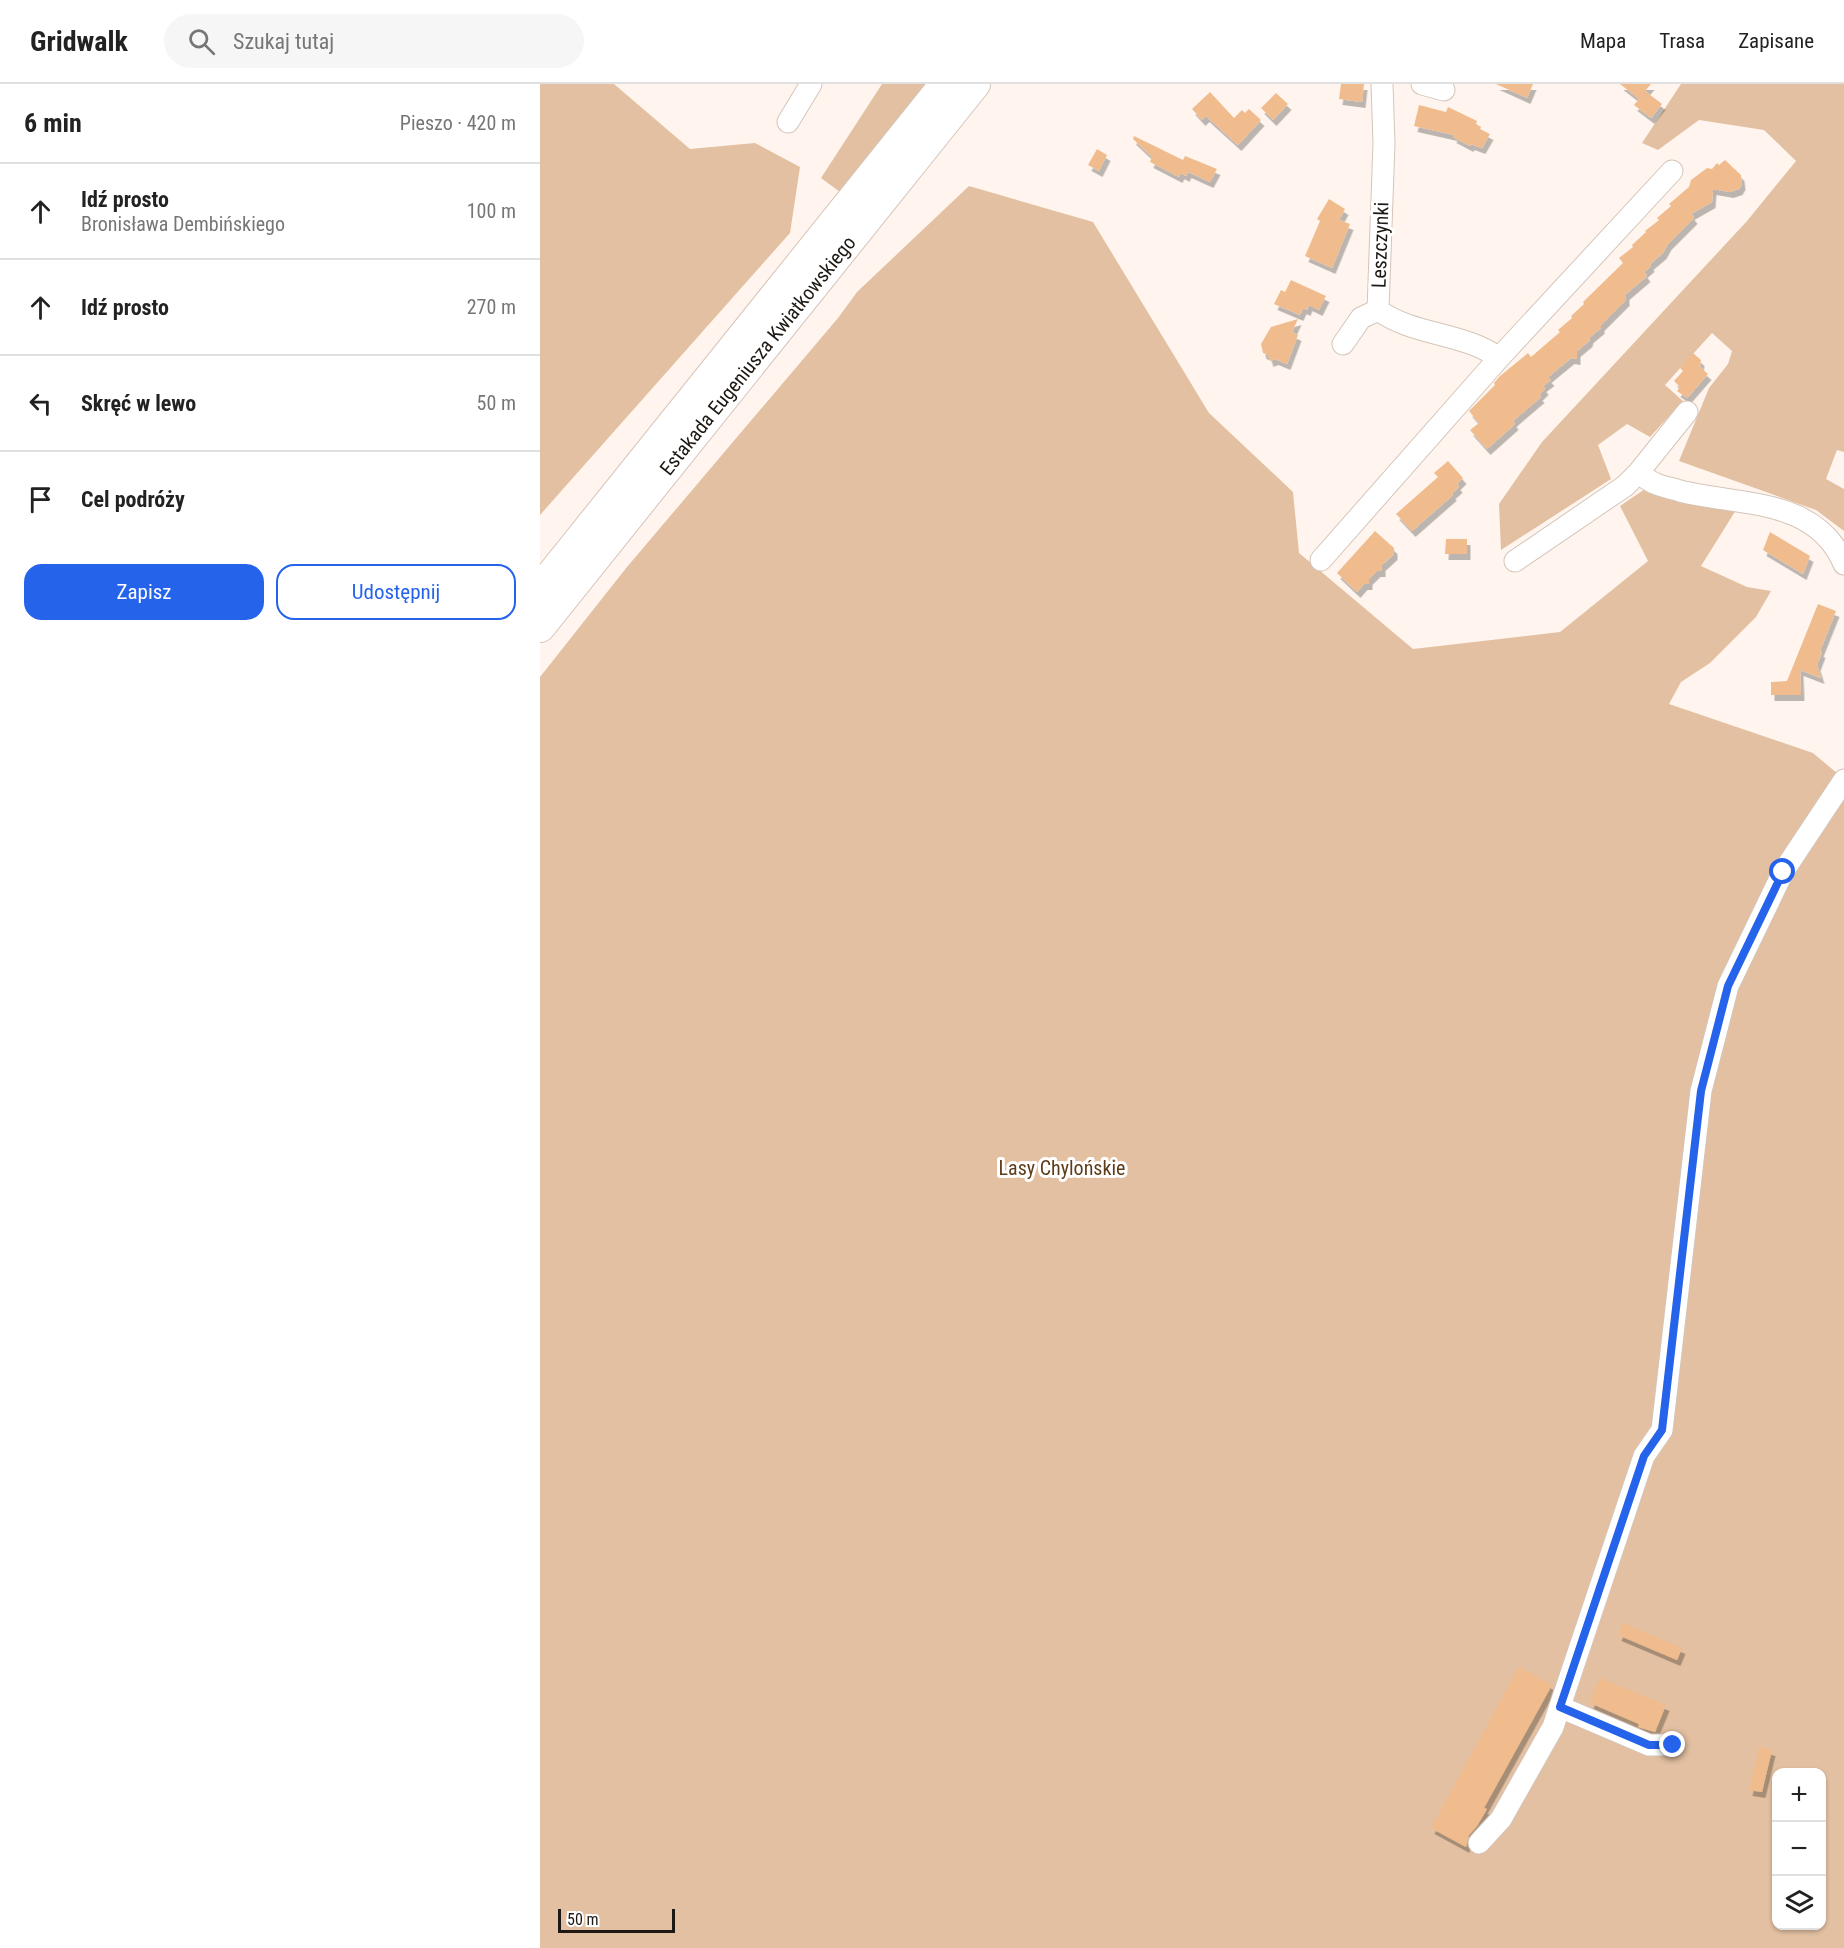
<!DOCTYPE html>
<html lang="pl">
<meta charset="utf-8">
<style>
:root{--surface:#fff;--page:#f6f6f6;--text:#222;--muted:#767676;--line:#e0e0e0;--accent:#2563eb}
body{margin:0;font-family:"Roboto Condensed",sans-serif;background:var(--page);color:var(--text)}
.controls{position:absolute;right:18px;bottom:18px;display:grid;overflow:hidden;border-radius:12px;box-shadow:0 2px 4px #0004}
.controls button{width:54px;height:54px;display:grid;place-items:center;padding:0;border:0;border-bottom:2px solid var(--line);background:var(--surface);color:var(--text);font:30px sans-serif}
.scale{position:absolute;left:18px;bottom:15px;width:117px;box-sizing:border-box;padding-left:6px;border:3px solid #1d1813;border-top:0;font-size:16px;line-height:21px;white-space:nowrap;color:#1d1813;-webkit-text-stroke:4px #fff;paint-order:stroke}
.stop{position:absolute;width:18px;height:18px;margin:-14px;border:4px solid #2563eb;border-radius:50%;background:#fff}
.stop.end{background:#2563eb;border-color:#fff;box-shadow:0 2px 6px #0008}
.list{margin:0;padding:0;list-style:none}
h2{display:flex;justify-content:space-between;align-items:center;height:78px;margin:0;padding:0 24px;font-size:26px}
h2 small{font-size:20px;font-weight:400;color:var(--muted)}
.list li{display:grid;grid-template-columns:39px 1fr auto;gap:18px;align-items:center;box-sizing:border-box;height:96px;padding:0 24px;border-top:2px solid var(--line)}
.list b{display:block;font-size:22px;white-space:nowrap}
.list p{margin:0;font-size:20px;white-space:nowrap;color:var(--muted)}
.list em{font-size:20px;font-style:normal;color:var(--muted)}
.actions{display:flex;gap:12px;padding:18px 24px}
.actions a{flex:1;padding:14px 0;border:2px solid var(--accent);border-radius:18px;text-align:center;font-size:21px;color:var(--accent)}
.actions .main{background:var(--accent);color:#fff}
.icon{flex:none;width:33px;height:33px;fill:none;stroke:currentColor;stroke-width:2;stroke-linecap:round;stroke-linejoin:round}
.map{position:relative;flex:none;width:1304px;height:1864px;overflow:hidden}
header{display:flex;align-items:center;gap:36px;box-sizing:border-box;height:84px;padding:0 30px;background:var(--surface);border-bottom:2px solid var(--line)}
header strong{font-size:28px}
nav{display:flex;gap:33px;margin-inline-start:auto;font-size:21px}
.search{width:420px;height:54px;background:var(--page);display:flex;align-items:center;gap:15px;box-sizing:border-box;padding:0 21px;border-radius:33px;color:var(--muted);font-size:22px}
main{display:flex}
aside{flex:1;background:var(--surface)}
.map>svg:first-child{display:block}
</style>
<header>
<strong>Gridwalk</strong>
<div class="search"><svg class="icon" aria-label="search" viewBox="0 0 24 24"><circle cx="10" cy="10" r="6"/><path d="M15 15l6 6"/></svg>Szukaj tutaj</div>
<nav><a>Mapa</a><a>Trasa</a><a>Zapisane</a></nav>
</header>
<main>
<aside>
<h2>6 min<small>Pieszo · 420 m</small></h2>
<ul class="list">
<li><svg class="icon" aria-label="ahead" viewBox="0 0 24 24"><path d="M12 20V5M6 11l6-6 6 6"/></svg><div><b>Idź prosto</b><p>Bronisława Dembińskiego</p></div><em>100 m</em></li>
<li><svg class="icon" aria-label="ahead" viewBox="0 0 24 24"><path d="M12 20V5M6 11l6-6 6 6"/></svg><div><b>Idź prosto</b></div><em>270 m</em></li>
<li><svg class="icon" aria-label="left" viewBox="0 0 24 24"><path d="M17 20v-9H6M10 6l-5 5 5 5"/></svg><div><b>Skręć w lewo</b></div><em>50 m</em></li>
<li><svg class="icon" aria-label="arrive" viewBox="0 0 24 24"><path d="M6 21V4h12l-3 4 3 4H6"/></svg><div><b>Cel podróży</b></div></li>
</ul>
<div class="actions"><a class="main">Zapisz</a><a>Udostępnij</a></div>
</aside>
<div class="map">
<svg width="1304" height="1864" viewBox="0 0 1304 1864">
<defs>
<filter id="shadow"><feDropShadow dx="3.5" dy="6" stdDeviation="0" flood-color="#0004"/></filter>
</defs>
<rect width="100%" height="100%" fill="#fff5ee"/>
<path fill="#e3c0a1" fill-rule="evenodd" d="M 0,0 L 74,0 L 150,65 L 215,59 L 260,83 L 250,149 L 0,431 Z
M 342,0 L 387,0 L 300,108 L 281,94 Z
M 1141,0 L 1304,0 L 1304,368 L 1297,366 L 1286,395 L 1304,405 L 1304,447 L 1276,426 L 1139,377 L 1169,304 L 1188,280 L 1192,267 L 1172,249 L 1125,301 L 1143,317 L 1110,353 L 1087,340 L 1058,361 L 1071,395 L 961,466 L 959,420 L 1002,358 L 1207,137 L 1256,77 L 1224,46 L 1159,36 L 1118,66 L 1102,59 Z
M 429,102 L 553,138 L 669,329 L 753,408 L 759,469 L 873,565 L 1020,548 L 1108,477 L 1080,422 L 1105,405 L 1196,426 L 1161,482 L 1207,503 L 1231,507 L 1216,533 L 1170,579 L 1141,598 L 1129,620 L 1273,669 L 1298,690 L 1304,707 L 1304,1864 L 0,1864 L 0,593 L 87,483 L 298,234 L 317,208 ZM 1236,1688 L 1282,1688 L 1282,1842 L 1236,1842 Z"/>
<path fill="#f0bc8d" filter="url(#shadow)" d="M 801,0 L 824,0 L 822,18 L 799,15 Z
M 956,0 L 993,0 L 987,14 Z
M 1080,0 L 1111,0 L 1105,7 L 1122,20 L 1111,34 L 1094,21 L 1099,15 Z
M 670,8 L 694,34 L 702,26 L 705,29 L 709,25 L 721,36 L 698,61 L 666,32 L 662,36 L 652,25 Z
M 736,9 L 748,20 L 733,36 L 721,24 Z
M 879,21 L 906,28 L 908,23 L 937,37 L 936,40 L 941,43 L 940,45 L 950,50 L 942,64 L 931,60 L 930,62 L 913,53 L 914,51 L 874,42 Z
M 594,52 L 643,76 L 645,72 L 677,85 L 670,98 L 648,88 L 646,92 L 641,89 L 639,93 L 610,78 L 612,73 L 593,55 Z
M 557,65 L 567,71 L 559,87 L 548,81 Z
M 1185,76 L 1201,91 L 1202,100 L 1199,105 L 1190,108 L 1173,105 L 1172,118 L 1151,130 L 1154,134 L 1128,160 L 1123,169 L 1110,180 L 1111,182 L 1104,188 L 1107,192 L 1086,210 L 1086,216 L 1061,241 L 1061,244 L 1050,253 L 1049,257 L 1037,267 L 1037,275 L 1031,274 L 1008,293 L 1011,296 L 1003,302 L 1005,305 L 999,311 L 1001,313 L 973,337 L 975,340 L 947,365 L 930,346 L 939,339 L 929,327 L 955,301 L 954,299 L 960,292 L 988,269 L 991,273 L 1020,248 L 1018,246 L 1032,234 L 1031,232 L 1044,220 L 1043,218 L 1083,179 L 1079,174 L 1093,163 L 1092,161 L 1106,148 L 1105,147 L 1119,136 L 1117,134 L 1131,122 L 1129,120 L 1149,103 L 1151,96 L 1167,84 L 1172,85 L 1177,79 L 1179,81 Z
M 789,115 L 805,125 L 799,136 L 810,140 L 792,184 L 765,172 L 780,137 L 777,135 Z
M 751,196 L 786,212 L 779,226 L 769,221 L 767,226 L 763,224 L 760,231 L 734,220 L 741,206 L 745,208 Z
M 758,235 L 752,248 L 758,251 L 747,280 L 735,275 L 730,277 L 728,271 L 723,269 L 721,260 L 731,243 Z
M 1153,269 L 1161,276 L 1160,283 L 1168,290 L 1147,314 L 1137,307 L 1140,303 L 1134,297 L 1143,287 L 1140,284 Z
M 908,377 L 923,394 L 917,400 L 919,403 L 912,409 L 913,411 L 872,447 L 856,430 L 898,393 L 894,389 Z
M 835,447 L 854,464 L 854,470 L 842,481 L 842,487 L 837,487 L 829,495 L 829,500 L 824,500 L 817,508 L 797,489 Z
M 1230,448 L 1270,472 L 1263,490 L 1223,466 Z
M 906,455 L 927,455 L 927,470 L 905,470 Z
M 1278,520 L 1296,527 L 1280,567 L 1282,568 L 1277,581 L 1281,594 L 1260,586 L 1261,611 L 1231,611 L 1231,598 L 1247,597 Z
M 1083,1539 L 1142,1564 L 1137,1576 L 1078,1551 Z
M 979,1583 L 1012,1601 L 944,1724 L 947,1725 L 937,1742 L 929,1751 L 926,1763 L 891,1744 Z
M 1060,1594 L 1126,1621 L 1115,1648 L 1098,1643 L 1099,1640 L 1050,1619 Z
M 1219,1663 L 1232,1666 L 1222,1708 L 1209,1706 Z"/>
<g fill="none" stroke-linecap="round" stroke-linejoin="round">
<g stroke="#d4c5b9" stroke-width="23">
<path id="minor" d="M 842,0 L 844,59 L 838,226 C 874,252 923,248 959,274
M 882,0 L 904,6
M 248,38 L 271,0
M 803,260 L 821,234 L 838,226
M 1098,389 C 1103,392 1108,396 1114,399 C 1121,403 1132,404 1140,407 C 1199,422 1276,413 1304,480
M 781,476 L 959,274 L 1132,87
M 975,477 L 1085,402 L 1098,389 L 1147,328
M 1020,1623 L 1109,1661 L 1133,1661
M 939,1759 L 961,1735 L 1013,1643 L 1104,1372 L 1122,1346 L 1161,1007 L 1188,902 L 1243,788 L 1304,696"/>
</g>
<g stroke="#d4c5b9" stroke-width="32">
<g id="highway">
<path d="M 0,505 L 405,0"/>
<path id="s1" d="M 0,543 L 435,0"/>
</g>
</g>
<use href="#minor" stroke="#fff" stroke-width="21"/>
<use href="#highway" stroke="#fff" stroke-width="30"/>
</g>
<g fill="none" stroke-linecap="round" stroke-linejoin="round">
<path stroke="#2563eb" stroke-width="8" d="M 1133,1661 L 1109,1661 L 1020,1623 L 1104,1372 L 1122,1346 L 1161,1007 L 1188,902 L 1243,788"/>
</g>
<g text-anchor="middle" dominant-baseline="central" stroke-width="6" stroke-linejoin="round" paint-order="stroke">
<g font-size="20" fill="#1d1813" stroke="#fff">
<text transform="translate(840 161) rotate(-88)">Leszczynki</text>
<text stroke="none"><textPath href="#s1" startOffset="348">Estakada Eugeniusza Kwiatkowskiego</textPath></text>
</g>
<g font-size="20" fill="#5f3c19" stroke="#fff">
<text x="522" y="1084">Lasy Chylońskie</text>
</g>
</g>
</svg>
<div class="controls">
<button>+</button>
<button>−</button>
<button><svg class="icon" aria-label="layers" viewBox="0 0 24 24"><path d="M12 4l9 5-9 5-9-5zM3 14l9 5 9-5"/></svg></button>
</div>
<div class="scale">50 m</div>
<div class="stop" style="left:1243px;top:788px"></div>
<div class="stop end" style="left:1133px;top:1661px"></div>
</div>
</main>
